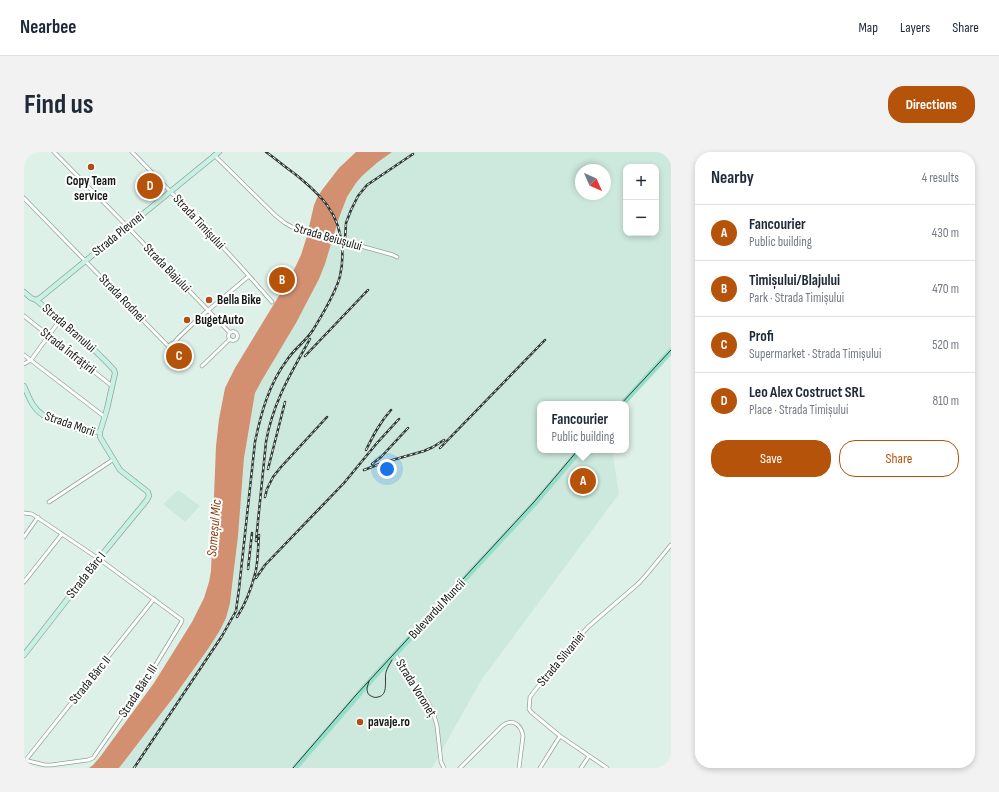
<!DOCTYPE html>
<meta charset="utf-8">
<style>
:root{--surface:#fff;--page:#f2f2f3;--text:#1f2937;--muted:#747a83;--line:#e0e1e3;--accent:#b45309}
body{margin:0;font-family:"Sofia Sans Condensed",sans-serif;background:var(--page);color:var(--text)}
.controls{position:absolute;right:12px;top:12px;display:grid;overflow:hidden;border-radius:8px;box-shadow:0 2px 6px #0003}
.controls button{width:36px;height:36px;display:grid;place-items:center;padding:0;border:0;border-bottom:1px solid var(--line);background:var(--surface);color:var(--text);font:20px sans-serif}
.compass{position:absolute;left:551px;top:12px;width:36px;height:36px;border-radius:50%;background:var(--surface);box-shadow:0 2px 6px #0003;rotate:135deg}
.you{position:absolute;left:363px;top:317px;width:14px;height:14px;margin:-10px;border:3px solid #fff;border-radius:50%;background:#1a73e8;box-shadow:0 0 0 6px #1a73e833}
.badge{display:grid;place-items:center;width:26px;height:26px;border-radius:50%;background:var(--accent);color:#fff;font-size:13px;font-weight:700}
.pin{position:absolute;translate:-50% -50%;border:2px solid #fff;box-shadow:0 1px 4px #0006}
.popup{position:absolute;left:513px;top:249px;width:92px;height:52px;box-sizing:border-box;display:grid;place-content:center;border-radius:8px;background:var(--surface);filter:drop-shadow(0 1px 3px #0005);font-size:13px;white-space:nowrap;color:var(--muted)}
.popup b{font-size:15px;color:var(--text)}
.popup::after{content:'';position:absolute;left:50%;top:100%;margin-left:-8px;border:8px solid transparent;border-top-color:var(--surface)}
.list{margin:0;padding:0;list-style:none}
h2{display:flex;justify-content:space-between;align-items:center;height:52px;margin:0;padding:0 16px;font-size:17px}
h2 small{font-size:13px;font-weight:400;color:var(--muted)}
.list li{display:grid;grid-template-columns:26px 1fr auto;gap:12px;align-items:center;box-sizing:border-box;height:56px;padding:0 16px;border-top:1px solid var(--line)}
.list b{display:block;font-size:15px;white-space:nowrap}
.list p{margin:0;font-size:13px;white-space:nowrap;color:var(--muted)}
.list em{font-size:13px;font-style:normal;color:var(--muted)}
.actions{display:flex;gap:8px;padding:12px 16px}
.actions a{flex:1;padding:9px 0;border:1px solid var(--accent);border-radius:16px;text-align:center;font-size:14px;color:var(--accent)}
.actions .main{background:var(--accent);color:#fff}
.map{position:relative;flex:none;width:647px;height:616px;overflow:hidden;border-radius:16px}
header{display:flex;align-items:center;gap:24px;box-sizing:border-box;height:56px;padding:0 20px;background:var(--surface);border-bottom:1px solid var(--line)}
header strong{font-size:19px}
nav{display:flex;gap:22px;margin-inline-start:auto;font-size:14px}
.intro{display:flex;align-items:center;justify-content:space-between;box-sizing:border-box;height:96px;padding:0 24px}
h1{margin:0;font-size:28px}
.button{padding:10px 18px;border-radius:16px;background:var(--accent);color:#fff;font-size:14px;font-weight:700}
main{display:flex;gap:24px;padding:0 24px}
aside{flex:1;background:var(--surface);border-radius:16px;box-shadow:0 2px 6px #0003}
.map>svg:first-child{display:block}
</style>
<header>
<strong>Nearbee</strong>
<nav><a>Map</a><a>Layers</a><a>Share</a></nav>
</header>
<div class="intro"><h1>Find us</h1><a class="button">Directions</a></div>
<main>
<div class="map">
<svg width="647" height="616" viewBox="0 0 647 616">
<rect width="100%" height="100%" fill="#def1e9"/>
<path fill="#cde9dd" fill-rule="evenodd" d="M 368,0 L 647,0 L 647,196 L 594,252 L 516,252 L 516,298 L 588,298 L 595,342 L 458,527 L 408,616 L 95,616 L 149,546 L 184,497 L 195,480 L 202,466 L 206,451 L 210,422 L 221,299 L 231,241 L 238,228 L 250,206 L 264,185 L 280,156 L 298,120 L 301,112 L 308,90 L 315,66 L 323,45 L 332,31 L 338,24 L 354,10 ZM 602,15 L 632,15 L 632,81 L 602,81 ZM 557,18 L 581,18 L 581,42 L 557,42 Z
M 154,338 L 176,354 L 161,370 L 139,352 Z"/>
<path fill="#fdcdb7" d="M 259,120 L 264,123 L 256,135 L 252,132 Z"/>
<path fill="#d29071" d="M 332,0 L 368,0 L 354,10 L 338,24 L 332,31 L 323,45 L 315,66 L 301,112 L 295,127 L 272,171 L 238,228 L 231,241 L 220,306 L 214,384 L 206,451 L 202,466 L 195,480 L 184,497 L 149,546 L 95,616 L 65,616 L 69,613 L 76,605 L 130,531 L 168,470 L 180,446 L 185,430 L 187,419 L 192,294 L 195,267 L 201,236 L 211,216 L 267,124 L 277,103 L 283,84 L 290,53 L 293,46 L 298,38 L 315,16 Z"/>
<g fill="none" stroke-linecap="round" stroke-linejoin="round">
<g stroke="#93a49d" stroke-width="4.5">
<path id="street" d="M 30,0 L 97,68 L 206,181
M 108,0 C 156,49 203,98 248,150
M 190,3 L 252,64 L 261,71 L 268,75 L 369,103 L 373,105
M 0,46 L 145,195
M 0,164 L 88,234
M204.5 184a4.5 4.5 0 1 1 9 0a4.5 4.5 0 1 1-9 0Z
M 150,191 L 154,186 L 175,166 L 225,124
M144.5 196a4.5 4.5 0 1 1 9 0a4.5 4.5 0 1 1-9 0Z
M 0,203 L 81,265
M 0,212 L 7,208 L 36,168
M 178,214 L 206,187
M 25,350 L 90,307
M 0,361 L 8,362 L 26,374 L 75,407 L 158,468 L 157,471 L 117,537 L 69,606 L 64,608 L 27,613 L 21,613 L 0,608
M 0,385 L 14,365
M 0,430 L 38,382
M 371,502 L 375,509 L 405,552 L 410,563 L 413,574 L 417,610 L 420,616
M 1,609 L 130,447
M 436,616 L 478,574 C 488,566 497,572 499,584 L 495,616
M 516,616 L 536,584
M 557,616 L 565,604
M 583,616 L 536,584 L 507,560 L 505,557 L 506,545 L 535,507 L 564,475 L 615,431 L 623,422 L 647,393"/>
</g>
<g stroke="#93a49d" stroke-width="6">
<path id="secondary" d="M 0,140 L 7,146 L 12,148 C 39,170 66,192 90,218 L 91,221 L 83,257 L 76,280
M 12,148 L 16,146 L 195,0
M 0,234 C 5,245 8,256 19,263 C 35,272 57,280 76,280
M 0,503 L 81,399 L 123,348 L 125,344 L 124,340 L 96,318 L 76,285 L 76,280"/>
</g>
<g stroke="#d0d1d1" stroke-width="6">
<path id="primary" d="M 598,252 L 647,199
M 271,616 L 347,528 L 510,352 L 556,298"/>
</g>
<use href="#street" stroke="#fff" stroke-width="3"/>
<use href="#secondary" stroke="#c7f1e4" stroke-width="4.5"/>
<use href="#primary" stroke="#8ee2c9" stroke-width="5"/>
<path stroke="#313936" stroke-width="1" d="M 597,252 L 647,198
M 345,529 L 343,536 C 343,540 344,543 347,544 C 349,545 351,546 354,545 C 365,543 360,528 362,520 C 363,516 366,512 368,508
M 269,616 L 332,543 L 510,350 L 554,298"/>
<g stroke="#313936" stroke-width="2.5">
<path id="rail" d="M 321,87 L 322,71 L 327,58 L 334,44 L 343,33 L 389,2
M 281,204 L 344,138
M 416,296 L 521,188
M 342,298 C 349,284 356,270 367,258
M 348,312 L 357,305 L 384,276
M 244,317 L 261,250
M 340,318 L 358,311 L 400,299 L 409,295 L 420,288
M 241,345 L 243,337 L 249,325 L 257,315 L 303,265
M 232,389 L 242,290 C 249,250 267,221 286,187
M 224,417 L 228,381
M 232,426 L 241,413 L 320,331 L 353,291 L 375,267
M 213,465 C 222,451 228,435 232,418 C 234,407 234,395 235,383
M 110,616 L 198,484 L 212,459 L 215,437 L 231,290 C 237,261 245,232 263,208 C 270,197 282,189 289,178 C 298,163 312,141 316,124 C 318,115 319,105 318,96 C 316,61 297,43 271,22 C 261,15 252,7 242,0"/>
</g>
<use href="#rail" stroke="#fff" stroke-width="1" stroke-dasharray="3" stroke-linecap="butt"/>
</g>
<g fill="#b04e13" stroke="#fff" stroke-width="1.5">
<circle cx="67" cy="15" r="4"/>
<circle cx="185" cy="148" r="4"/>
<circle cx="163" cy="168" r="4"/>
<circle cx="336" cy="570" r="4"/>
</g>
<g text-anchor="middle" dominant-baseline="central" stroke-width="4" stroke-linejoin="round" paint-order="stroke">
<g font-size="13" font-weight="bold" fill="#141a17" stroke="#fff" text-anchor="start">
<text x="67" y="29" text-anchor="middle">Copy Team<tspan x="67" dy="15">service</tspan></text>
<text x="193" y="148">Bella Bike</text>
<text x="171" y="168">BugetAuto</text>
<text x="344" y="570">pavaje.ro</text>
</g>
<g font-size="13" fill="#141a17" stroke="#fff">
<text transform="translate(175 70) rotate(47)">Strada Timișului</text>
<text transform="translate(94 82) rotate(-39)">Strada Plevnei</text>
<text transform="translate(304 85) rotate(16)">Strada Beiușului</text>
<text transform="translate(143 116) rotate(46)">Strada Blajului</text>
<text transform="translate(98 146) rotate(46)">Strada Rodnei</text>
<text transform="translate(45 176) rotate(41)">Strada Branului</text>
<text transform="translate(44 199) rotate(38)">Strada Înfrățirii</text>
<text transform="translate(46 272) rotate(19)">Strada Morii</text>
<text transform="translate(62 423) rotate(-52)">Strada Bărc I</text>
<text transform="translate(413 457) rotate(-47)">Bulevardul Muncii</text>
<text transform="translate(537 507) rotate(-50)">Strada Silvaniei</text>
<text transform="translate(66 528) rotate(-51)">Strada Bărc II</text>
<text transform="translate(392 536) rotate(58)">Strada Voroneț</text>
<text transform="translate(114 539) rotate(-57)">Strada Bărc III</text>
</g>
<g font-size="14" font-style="italic" fill="#8c3c0b" stroke="#fff">
<text transform="translate(190 376) rotate(-85)">Someșul Mic</text>
</g>
</g>
</svg>
<div class="controls">
<button>+</button>
<button>−</button>
</div>
<svg class="compass" viewBox="-18 -18 36 36"><path d="M0-13l5 13h-10z" fill="#e53935"/><path d="M0 13l5-13h-10z" fill="#747a83"/></svg>
<div class="you"></div>
<div class="pin badge" style="left:559px;top:329px">A</div>
<div class="popup"><b>Fancourier</b>Public building</div>
<div class="pin badge" style="left:258px;top:128px">B</div>
<div class="pin badge" style="left:155px;top:204px">C</div>
<div class="pin badge" style="left:126px;top:34px">D</div>
</div>
<aside>
<h2>Nearby<small>4 results</small></h2>
<ul class="list">
<li><span class="badge">A</span><div><b>Fancourier</b><p>Public building</p></div><em>430 m</em></li>
<li><span class="badge">B</span><div><b>Timișului/Blajului</b><p>Park · Strada Timișului</p></div><em>470 m</em></li>
<li><span class="badge">C</span><div><b>Profi</b><p>Supermarket · Strada Timișului</p></div><em>520 m</em></li>
<li><span class="badge">D</span><div><b>Leo Alex Costruct SRL</b><p>Place · Strada Timișului</p></div><em>810 m</em></li>
</ul>
<div class="actions"><a class="main">Save</a><a>Share</a></div>
</aside>
</main>
